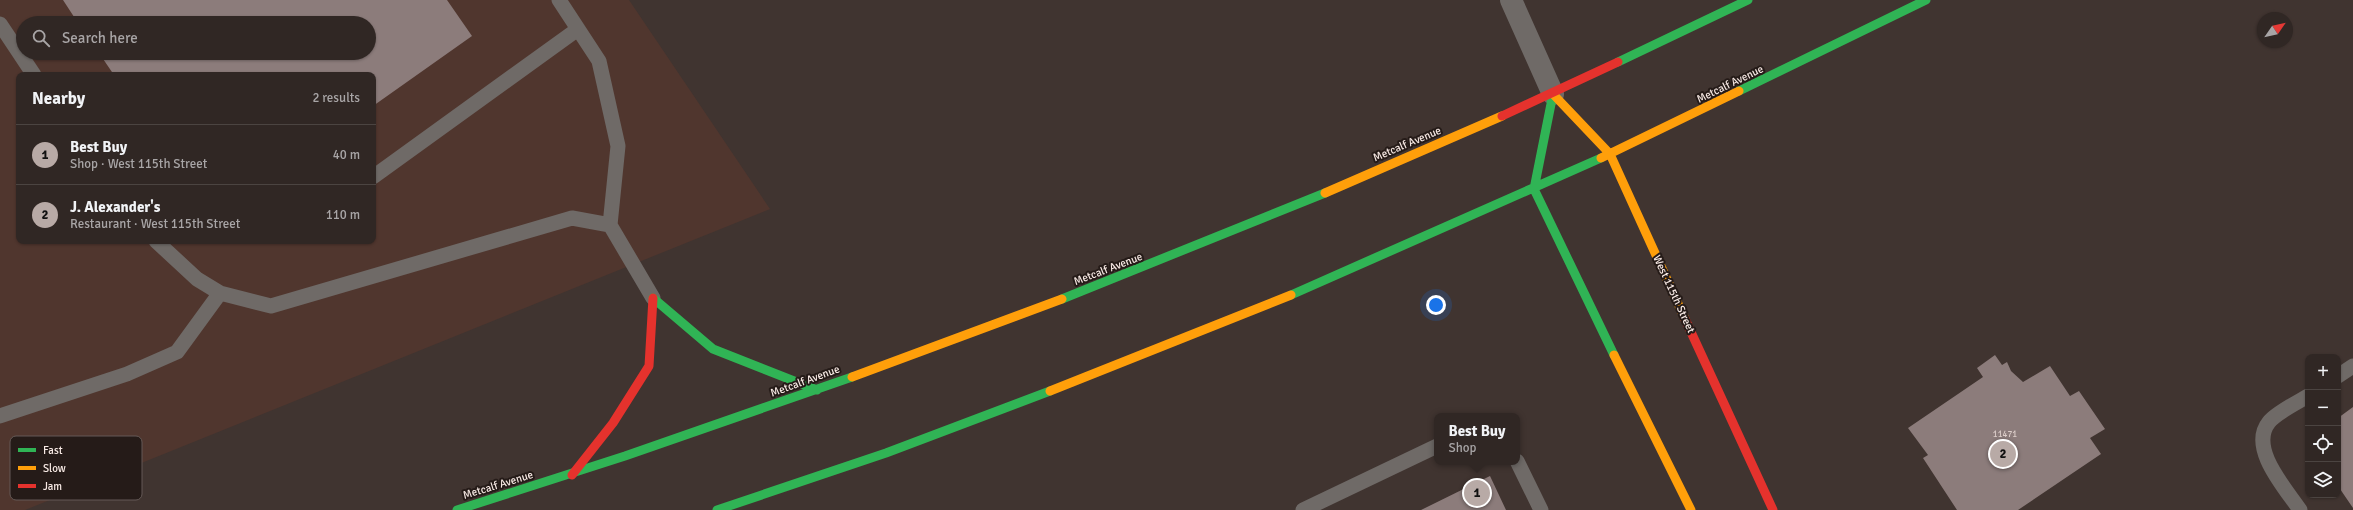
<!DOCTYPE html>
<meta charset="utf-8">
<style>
:root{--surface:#302724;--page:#3c3331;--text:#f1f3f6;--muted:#a8a5a6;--line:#4b4441;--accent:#b8aaa6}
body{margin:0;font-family:Signika,sans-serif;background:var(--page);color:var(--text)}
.controls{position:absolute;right:12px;bottom:12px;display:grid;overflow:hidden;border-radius:8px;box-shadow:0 1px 3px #0004}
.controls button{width:36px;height:36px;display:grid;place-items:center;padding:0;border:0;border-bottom:1px solid var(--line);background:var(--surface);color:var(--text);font:20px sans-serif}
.compass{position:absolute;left:2257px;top:12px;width:36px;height:36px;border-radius:50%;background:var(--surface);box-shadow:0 1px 3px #0004;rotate:56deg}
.you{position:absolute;left:1436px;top:305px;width:14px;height:14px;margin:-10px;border:3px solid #fff;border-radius:50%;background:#1a73e8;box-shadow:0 0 0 6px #1a73e833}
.badge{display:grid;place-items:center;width:26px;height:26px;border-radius:50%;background:var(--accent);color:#111;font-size:13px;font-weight:700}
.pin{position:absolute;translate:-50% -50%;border:2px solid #fff;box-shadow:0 1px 4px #0006}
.popup{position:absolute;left:1434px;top:413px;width:86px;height:52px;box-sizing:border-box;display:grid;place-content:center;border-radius:8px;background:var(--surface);filter:drop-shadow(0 1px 3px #0005);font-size:13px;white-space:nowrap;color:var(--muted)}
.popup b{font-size:15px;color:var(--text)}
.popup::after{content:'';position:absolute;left:50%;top:100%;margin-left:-8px;border:8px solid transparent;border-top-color:var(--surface)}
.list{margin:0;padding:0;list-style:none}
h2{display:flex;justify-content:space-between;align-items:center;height:52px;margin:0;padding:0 16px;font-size:17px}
h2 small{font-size:13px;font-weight:400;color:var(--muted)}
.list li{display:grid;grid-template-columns:26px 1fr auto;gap:12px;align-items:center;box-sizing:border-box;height:60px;padding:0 16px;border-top:1px solid var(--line)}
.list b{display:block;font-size:15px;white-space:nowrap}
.list p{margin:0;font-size:13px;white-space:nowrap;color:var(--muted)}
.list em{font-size:13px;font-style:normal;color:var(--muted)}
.icon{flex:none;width:22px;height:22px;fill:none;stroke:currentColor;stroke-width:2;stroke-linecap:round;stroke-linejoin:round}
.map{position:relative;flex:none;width:2353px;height:510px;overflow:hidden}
.search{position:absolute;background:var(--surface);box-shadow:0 1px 3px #0004;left:16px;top:16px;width:360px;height:44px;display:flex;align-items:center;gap:10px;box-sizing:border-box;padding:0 14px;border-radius:22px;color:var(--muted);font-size:15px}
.panel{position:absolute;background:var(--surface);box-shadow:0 1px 3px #0004;left:16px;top:72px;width:360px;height:172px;border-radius:8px}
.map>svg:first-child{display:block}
</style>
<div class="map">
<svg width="2353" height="510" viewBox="0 0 2353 510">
<rect width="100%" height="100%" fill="#403430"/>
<path fill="#50362e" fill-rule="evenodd" d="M 0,0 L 629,0 L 770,209 L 25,510 L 0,510 ZM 23,23 L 369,23 L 369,53 L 23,53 ZM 19,75 L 373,75 L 373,241 L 19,241 Z"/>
<path fill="#8c7c7b" d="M 63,0 L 447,0 L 472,36 L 373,106 L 373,75 L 114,75 L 99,53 L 369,53 L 369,23 L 78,23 Z
M 1995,355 L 2002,365 L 2007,362 L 2011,371 L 2023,382 L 2050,366 L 2070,396 L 2079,391 L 2105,429 L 2090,438 L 2101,454 L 2018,510 L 1957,510 L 1923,458 L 1928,455 L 1908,428 L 1983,377 L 1977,368 Z
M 2353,407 L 2353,508 L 2338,486 L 2338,418 Z
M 1490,476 L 1506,510 L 1421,510 Z"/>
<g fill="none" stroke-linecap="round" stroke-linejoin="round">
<path stroke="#6f6a67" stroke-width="15" d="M 559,0 L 599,61 L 618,146 L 610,225
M 0,24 L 34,75
M 373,177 L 578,29
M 156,241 L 197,279 L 220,293 L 271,306 L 572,218 L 610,225 L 653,298
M 2338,376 L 2353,366
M 0,416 L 127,374 L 177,352 L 220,293
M 1517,461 L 1541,510
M 1303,510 L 1437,446
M 2300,510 C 2286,489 2248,448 2269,422 C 2276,413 2298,402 2308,396"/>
<path stroke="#6f6a67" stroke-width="22" d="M 1511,0 L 1553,94"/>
<path stroke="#30b455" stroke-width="9" d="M 1618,62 L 1748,0
M 1739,91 L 1926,0
M 1553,94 L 1534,189 L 1614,355
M 1291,295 L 1601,158
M 653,298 L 713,349 L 817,390
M 1062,299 L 1325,193
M 457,510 L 625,456 L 852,377
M 717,510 L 886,453 L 1050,391"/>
<path stroke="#ff9f0a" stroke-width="9" d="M 1553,94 L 1610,154 L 1685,319
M 1601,158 L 1739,91
M 1325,193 L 1502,116
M 1614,355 L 1691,510
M 852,377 L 1062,299
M 1050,391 L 1291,295"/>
<path stroke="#e5322d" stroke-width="9" d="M 1502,116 L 1618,62
M 1685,319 L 1773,510
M 572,475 L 613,423 L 649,366 L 653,298"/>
</g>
<g text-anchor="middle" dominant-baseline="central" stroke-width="4" stroke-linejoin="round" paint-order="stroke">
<g font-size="9" fill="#ddceca">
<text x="2005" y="434">11471</text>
</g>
<g font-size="11" fill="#f8eae5" stroke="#251b18">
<text transform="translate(1730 84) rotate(-26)">Metcalf Avenue</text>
<text transform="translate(1407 144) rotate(-23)">Metcalf Avenue</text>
<text transform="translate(1108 269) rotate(-21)">Metcalf Avenue</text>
<text transform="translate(1674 294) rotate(65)">West 115th Street</text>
<text transform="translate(805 381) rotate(-20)">Metcalf Avenue</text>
<text transform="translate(498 485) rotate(-17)">Metcalf Avenue</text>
</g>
</g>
<rect x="10" y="436" width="132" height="64" rx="6" fill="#251b18" stroke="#645956" stroke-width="1"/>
<rect x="18" y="448" width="18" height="4" fill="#30b455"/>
<rect x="18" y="466" width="18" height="4" fill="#ff9f0a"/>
<rect x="18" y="484" width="18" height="4" fill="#e5322d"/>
<g font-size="11" fill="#f8eae5">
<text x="43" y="454">Fast</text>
<text x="43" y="472">Slow</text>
<text x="43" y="490">Jam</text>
</g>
</svg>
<div class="controls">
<button>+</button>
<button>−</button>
<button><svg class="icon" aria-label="locate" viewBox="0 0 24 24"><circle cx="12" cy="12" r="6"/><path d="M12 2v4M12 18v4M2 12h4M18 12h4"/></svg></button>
<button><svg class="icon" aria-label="layers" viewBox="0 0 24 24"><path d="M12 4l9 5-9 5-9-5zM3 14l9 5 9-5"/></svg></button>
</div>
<svg class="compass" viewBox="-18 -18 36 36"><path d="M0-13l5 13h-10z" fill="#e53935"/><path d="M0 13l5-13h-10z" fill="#a8a5a6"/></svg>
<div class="you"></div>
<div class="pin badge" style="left:1477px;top:493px">1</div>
<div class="popup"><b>Best Buy</b>Shop</div>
<div class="pin badge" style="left:2003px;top:454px">2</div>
<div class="search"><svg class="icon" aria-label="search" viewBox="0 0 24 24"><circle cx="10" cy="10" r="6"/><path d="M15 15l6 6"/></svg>Search here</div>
<section class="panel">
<h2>Nearby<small>2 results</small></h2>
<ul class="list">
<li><span class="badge">1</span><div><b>Best Buy</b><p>Shop · West 115th Street</p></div><em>40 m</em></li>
<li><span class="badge">2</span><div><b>J. Alexander's</b><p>Restaurant · West 115th Street</p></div><em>110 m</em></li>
</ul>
</section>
</div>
